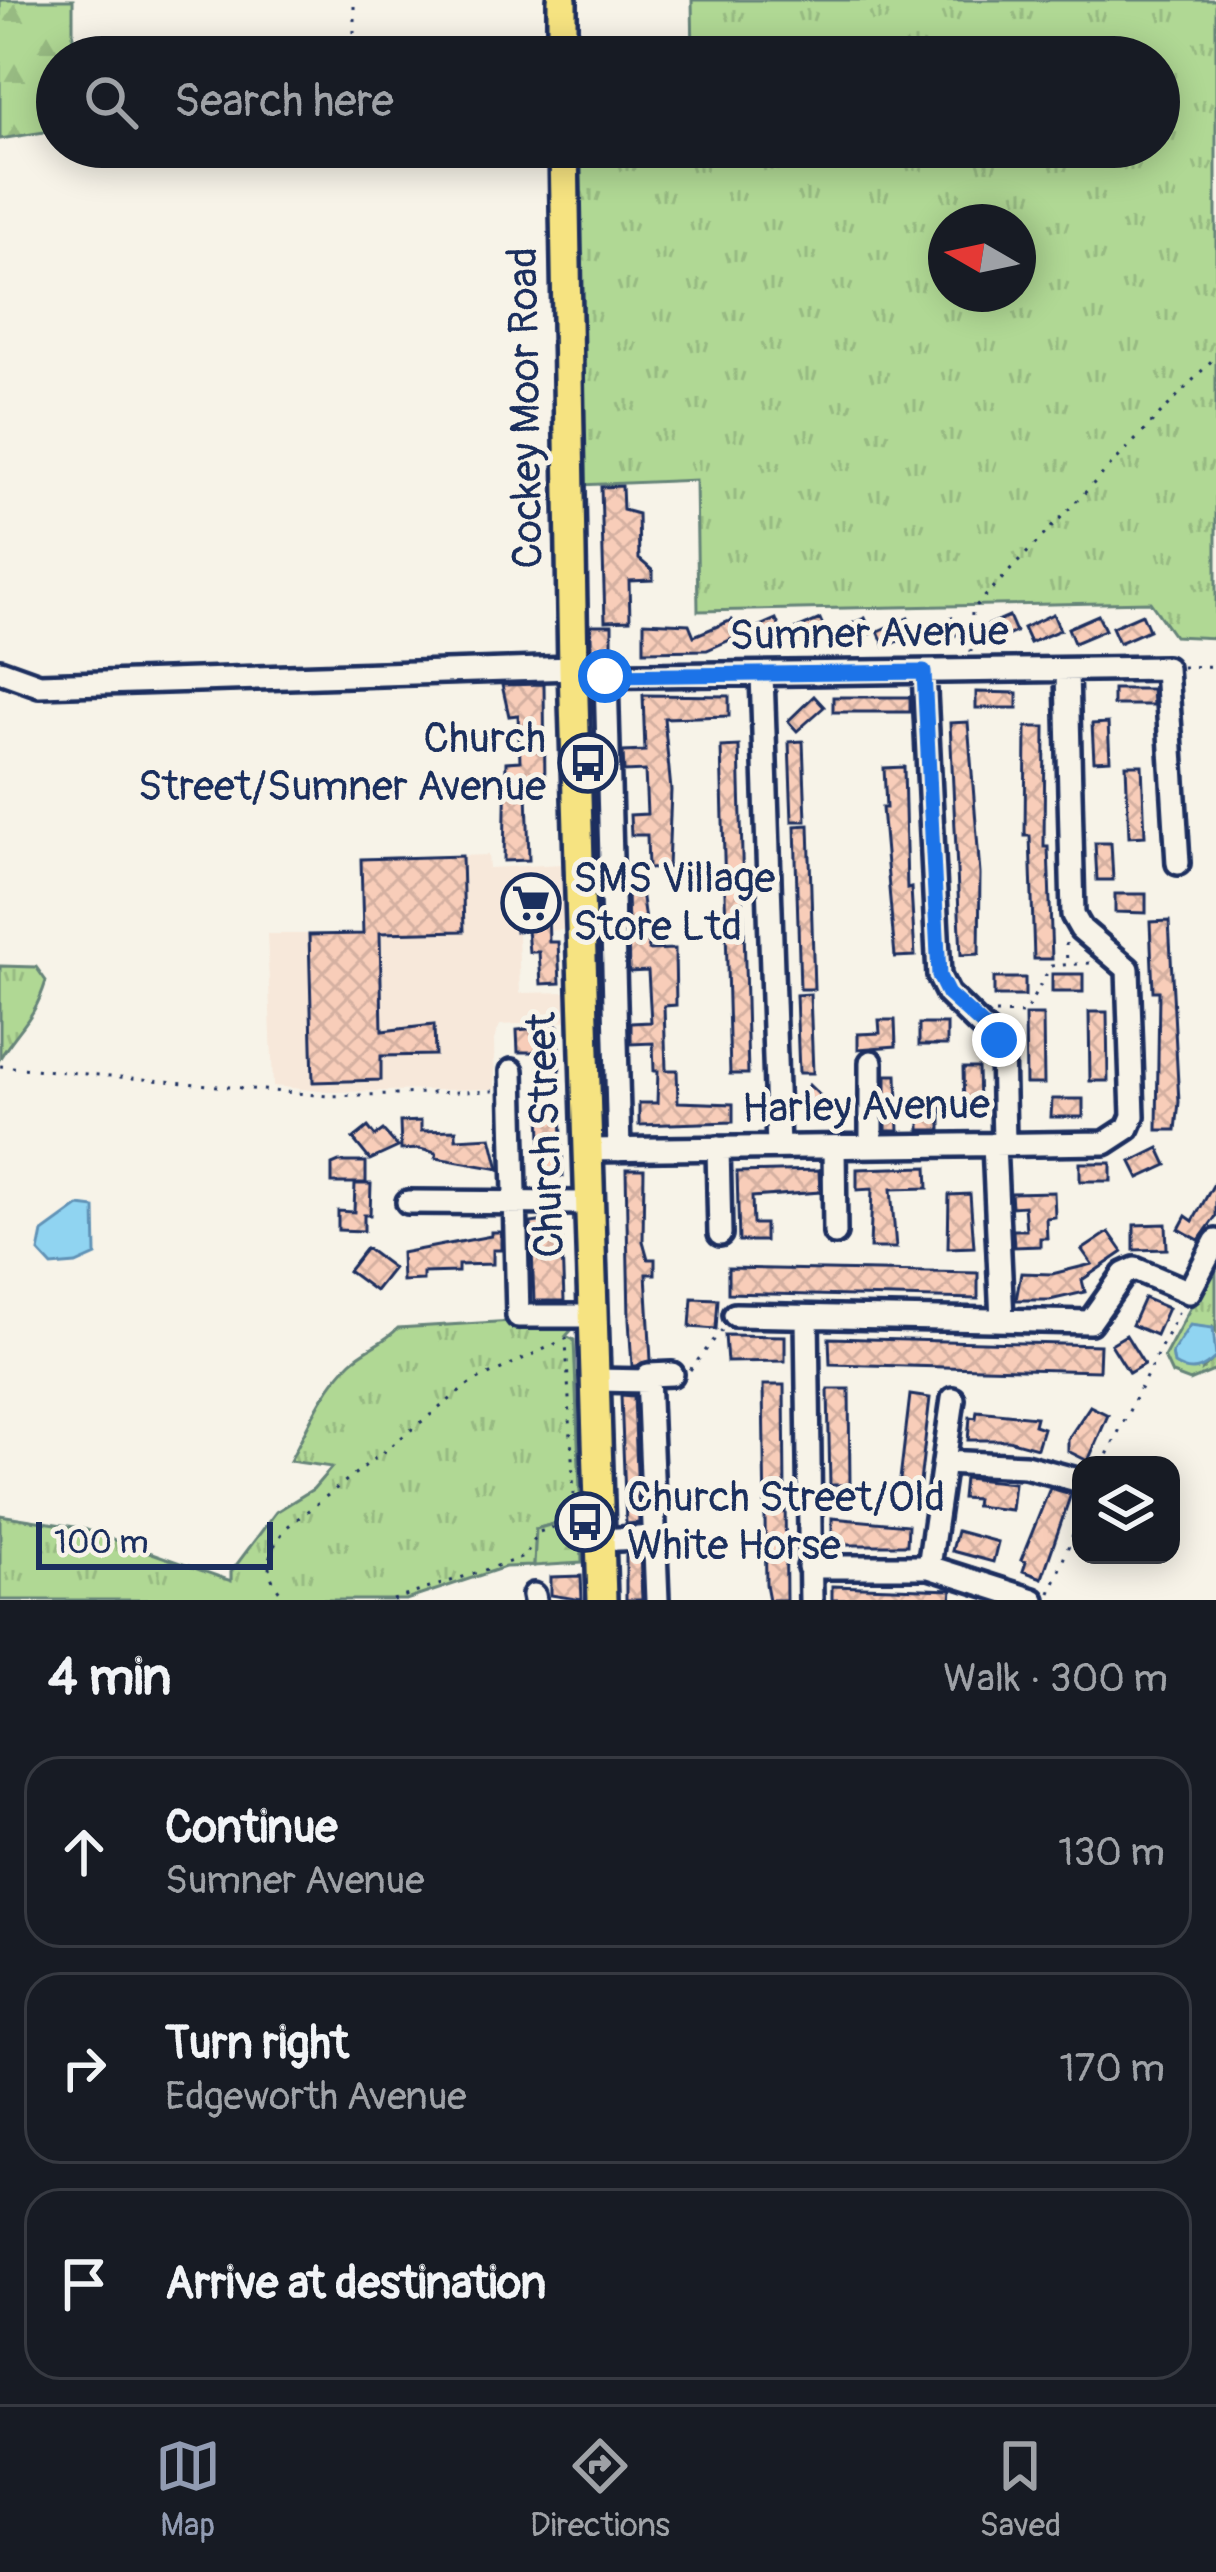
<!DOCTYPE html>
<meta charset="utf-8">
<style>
:root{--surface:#171b24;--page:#242831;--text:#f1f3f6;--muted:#9ea1a6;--line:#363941;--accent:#919bb2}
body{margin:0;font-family:Pangolin,sans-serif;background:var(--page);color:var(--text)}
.controls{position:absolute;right:36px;bottom:36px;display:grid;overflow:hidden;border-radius:24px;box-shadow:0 6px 30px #0003}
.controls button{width:108px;height:108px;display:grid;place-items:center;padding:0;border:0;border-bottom:3px solid var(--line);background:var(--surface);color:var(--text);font:60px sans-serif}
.compass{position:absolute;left:928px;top:204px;width:108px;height:108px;border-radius:50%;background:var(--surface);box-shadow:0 6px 30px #0003;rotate:279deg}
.scale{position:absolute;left:36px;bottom:30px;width:237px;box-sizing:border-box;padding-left:12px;border:6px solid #1b2f5e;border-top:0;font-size:33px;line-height:42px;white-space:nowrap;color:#1b2f5e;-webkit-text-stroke:9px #f7f3e8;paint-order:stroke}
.stop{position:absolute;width:36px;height:36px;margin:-27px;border:9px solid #1a73e8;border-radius:50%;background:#fff}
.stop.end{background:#1a73e8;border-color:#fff;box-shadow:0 3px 12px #0008}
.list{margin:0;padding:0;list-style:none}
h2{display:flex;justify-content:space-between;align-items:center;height:156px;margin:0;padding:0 48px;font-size:51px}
h2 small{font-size:39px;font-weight:400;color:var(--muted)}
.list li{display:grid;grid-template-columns:78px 1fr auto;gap:36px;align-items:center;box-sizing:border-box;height:192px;margin:0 24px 24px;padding:0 24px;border:3px solid var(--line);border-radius:36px}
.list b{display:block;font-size:45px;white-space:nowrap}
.list p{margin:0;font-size:39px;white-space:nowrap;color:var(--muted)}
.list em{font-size:39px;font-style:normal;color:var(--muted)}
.icon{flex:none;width:66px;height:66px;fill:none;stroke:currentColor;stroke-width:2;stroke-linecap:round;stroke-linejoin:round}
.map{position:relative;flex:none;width:1216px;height:1600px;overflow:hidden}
.search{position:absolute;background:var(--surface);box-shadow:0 6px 30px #0003;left:36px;right:36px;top:36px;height:132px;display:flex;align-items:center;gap:30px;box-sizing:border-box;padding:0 42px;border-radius:66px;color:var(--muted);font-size:45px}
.sheet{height:804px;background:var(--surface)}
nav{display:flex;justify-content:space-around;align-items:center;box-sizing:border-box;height:168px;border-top:3px solid var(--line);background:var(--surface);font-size:33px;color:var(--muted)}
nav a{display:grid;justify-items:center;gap:6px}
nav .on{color:var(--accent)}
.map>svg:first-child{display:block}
</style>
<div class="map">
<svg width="1216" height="1600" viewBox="0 0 1216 1600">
<defs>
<pattern id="grass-tufts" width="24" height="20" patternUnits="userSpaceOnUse" patternTransform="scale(3)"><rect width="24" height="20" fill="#b0d894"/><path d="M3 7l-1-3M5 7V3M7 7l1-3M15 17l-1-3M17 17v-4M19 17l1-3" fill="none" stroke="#97ba82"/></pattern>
<pattern id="forest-firs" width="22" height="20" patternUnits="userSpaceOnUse" patternTransform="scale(3)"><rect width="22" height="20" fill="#b0d894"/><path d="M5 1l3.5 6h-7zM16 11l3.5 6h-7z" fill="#97ba82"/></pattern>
<pattern id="building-cross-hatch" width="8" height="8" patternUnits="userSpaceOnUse" patternTransform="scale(3)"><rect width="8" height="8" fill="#f8cdb9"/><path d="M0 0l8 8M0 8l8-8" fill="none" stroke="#d4b0a1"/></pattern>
</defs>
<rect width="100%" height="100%" fill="#f7f3e8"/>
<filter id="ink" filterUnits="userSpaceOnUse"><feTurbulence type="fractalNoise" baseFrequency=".00833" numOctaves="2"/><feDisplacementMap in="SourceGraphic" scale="24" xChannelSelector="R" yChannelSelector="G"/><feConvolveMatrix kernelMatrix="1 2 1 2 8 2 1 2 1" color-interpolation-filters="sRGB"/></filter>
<g filter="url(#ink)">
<path fill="#f7e8da" d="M 488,855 L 489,868 L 562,864 L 564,930 L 518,932 L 520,993 L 567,992 L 573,1021 L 500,1025 L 494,1040 L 495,1089 L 329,1092 L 273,1086 L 267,934 L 362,934 L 361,859 Z"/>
<path fill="url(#grass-tufts)" stroke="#668479" stroke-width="3" fill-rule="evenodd" d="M 692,0 L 1216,0 L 1216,638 L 1174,636 L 1150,602 L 698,611 L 696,480 L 580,485 L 574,147 L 1159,147 L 1159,57 L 693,57 ZM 946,222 L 1018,222 L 1018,294 L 946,294 Z
M 0,966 L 36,967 L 46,981 C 34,1020 20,1026 0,1058 Z
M 1216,1260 L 1216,1332 L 1213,1328 L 1203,1369 L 1216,1357 L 1216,1370 L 1190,1381 L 1172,1374 L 1164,1357 Z
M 513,1321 L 576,1325 L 566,1336 L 574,1340 L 581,1516 L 536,1529 L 534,1566 L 505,1567 L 406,1600 L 0,1600 L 0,1515 L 81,1528 L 231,1581 L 231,1572 L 276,1512 L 313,1489 L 332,1467 L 290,1461 C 307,1428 324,1387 351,1362 C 366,1348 384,1343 398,1328 Z"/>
<path fill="url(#forest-firs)" stroke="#668479" stroke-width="3" d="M 0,0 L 73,0 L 73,57 L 57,57 L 57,130 L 0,139 Z
M 581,1516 L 582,1563 L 534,1566 L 536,1529 Z"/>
<path fill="#90d4f1" stroke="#6192b6" stroke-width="3" d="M 79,1206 L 95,1208 L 96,1255 L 76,1264 L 52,1266 L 39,1252 L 43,1232 Z
M 1190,1325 L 1213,1328 L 1216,1357 C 1202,1370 1191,1375 1174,1364 L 1172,1353 Z"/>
<path fill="url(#building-cross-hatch)" stroke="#1b2f5e" stroke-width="3" d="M 622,486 L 623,510 L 638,514 L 639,559 L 653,571 L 653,580 L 629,581 L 630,620 L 605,621 L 601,487 Z
M 1053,614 L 1060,630 L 1030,643 L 1023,628 Z
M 1142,614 L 1149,630 L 1119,643 L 1112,627 Z
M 1098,615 L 1105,630 L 1074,643 L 1068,628 Z
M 1009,616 L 1016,632 L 986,645 L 979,629 Z
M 865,618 L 872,633 L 841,646 L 835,631 Z
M 908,618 L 915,634 L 885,647 L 878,631 Z
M 952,618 L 959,634 L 929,647 L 922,631 Z
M 776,619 L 783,635 L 753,648 L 746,632 Z
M 820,619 L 827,635 L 797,648 L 790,632 Z
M 732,620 L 739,636 L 707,650 L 644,651 L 644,622 L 689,624 L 694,636 Z
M 591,625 L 612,625 L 612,652 L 591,652 Z
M 544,684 L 545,790 L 527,790 L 529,860 L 504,861 L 506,762 L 520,761 L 518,715 L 509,716 L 502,685 Z
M 1113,689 L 1152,689 L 1153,705 L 1113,705 Z
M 976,692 L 1017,693 L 1017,708 L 976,708 Z
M 643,695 L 729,696 L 729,716 L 664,718 L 671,790 L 668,868 L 648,869 L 647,835 L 631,835 L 630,815 L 647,814 L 645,771 L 624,772 L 623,752 L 645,751 Z
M 814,696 L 824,707 L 797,731 L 788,721 Z
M 833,697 L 910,697 L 910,712 L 833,712 Z
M 968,722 L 980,874 L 979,954 L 961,955 L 950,723 Z
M 1108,723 L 1110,760 L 1094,761 L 1092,724 Z
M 1026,727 L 1045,727 L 1044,847 L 1048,847 L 1052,959 L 1034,959 L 1030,836 L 1025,836 Z
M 803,741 L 806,821 L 792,821 L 789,742 Z
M 739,746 L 748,1074 L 730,1074 L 721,747 Z
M 1126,765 L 1142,765 L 1145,836 L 1129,837 Z
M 904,767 L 907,889 L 911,888 L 915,956 L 895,957 L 882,808 L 886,808 L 884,768 Z
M 809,825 L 814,989 L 800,989 L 795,826 Z
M 1095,843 L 1111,843 L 1113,880 L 1097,880 Z
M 462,856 L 464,931 L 380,933 L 382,1031 L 434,1025 L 435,1055 L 381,1056 L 381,1080 L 313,1082 L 309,935 L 363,934 L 361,859 Z
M 547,882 L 549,942 L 558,942 L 560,983 L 541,984 L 539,952 L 529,952 L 527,930 L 516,931 L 514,886 Z
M 627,891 L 641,891 L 649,950 L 675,949 L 676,1005 L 664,1006 L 666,1070 L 677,1070 L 678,1102 L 733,1104 L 733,1122 L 639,1125 L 639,1103 L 657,1103 L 658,1071 L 654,1071 L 653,1043 L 631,1044 L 631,1023 L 651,1022 L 648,971 L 629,972 Z
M 1115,894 L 1146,894 L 1146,913 L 1115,912 Z
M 1169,921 L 1179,1102 L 1176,1130 L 1157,1130 L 1159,991 L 1153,991 L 1150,922 Z
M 1052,974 L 1083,974 L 1083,992 L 1052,992 Z
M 994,978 L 1025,978 L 1025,996 L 994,996 Z
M 810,994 L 813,1073 L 799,1073 L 796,995 Z
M 1089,1012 L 1107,1012 L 1108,1081 L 1090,1081 Z
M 1025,1015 L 1043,1015 L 1044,1084 L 1026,1084 Z
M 879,1020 L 895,1020 L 896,1046 L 858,1049 L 858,1034 L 880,1033 Z
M 919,1024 L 947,1024 L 947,1045 L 919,1045 Z
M 558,1026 L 560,1079 L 540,1080 L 538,1052 L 518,1052 L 517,1030 Z
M 963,1068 L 978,1068 L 979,1107 L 964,1108 Z
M 886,1075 L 897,1075 L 899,1131 L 886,1131 Z
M 809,1085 L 835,1110 L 825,1120 L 800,1095 Z
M 1052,1099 L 1083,1099 L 1083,1117 L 1051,1117 Z
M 920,1106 L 941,1106 L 941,1130 L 920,1130 Z
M 561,1107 L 563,1176 L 542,1177 L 540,1108 Z
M 421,1121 L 421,1131 L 456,1130 L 456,1139 L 491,1137 L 499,1169 L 436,1158 L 436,1153 L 420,1149 L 401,1150 L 400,1122 Z
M 368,1127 L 375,1136 L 383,1130 L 398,1147 L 370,1160 L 353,1139 Z
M 1159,1148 L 1167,1165 L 1139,1178 L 1131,1162 Z
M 339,1162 L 366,1162 L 366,1183 L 332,1183 L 332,1165 Z
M 1080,1163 L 1111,1163 L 1111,1181 L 1080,1181 Z
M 927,1167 L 928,1188 L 891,1189 L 896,1248 L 870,1248 L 872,1189 L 857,1190 L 857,1169 Z
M 626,1169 L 644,1169 L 643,1241 L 648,1259 L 655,1259 L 655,1274 L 646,1274 L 651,1360 L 637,1366 L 632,1366 L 629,1320 Z
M 819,1170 L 820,1192 L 752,1197 L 753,1224 L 765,1224 L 765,1241 L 739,1241 L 737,1172 Z
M 1216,1180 L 1216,1216 L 1199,1240 L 1179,1229 L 1186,1216 L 1193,1221 Z
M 355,1184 L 371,1184 L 370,1215 L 364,1215 L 364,1231 L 338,1230 L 338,1211 L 354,1212 Z
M 1054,1192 L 1055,1217 L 1046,1218 L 1047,1238 L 1040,1238 L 1040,1246 L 1014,1247 L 1013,1230 L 1026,1230 L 1024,1206 L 1012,1207 L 1011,1193 Z
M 970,1194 L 974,1247 L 948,1248 L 949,1195 Z
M 561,1219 L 564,1301 L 534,1301 L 531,1223 Z
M 1166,1224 L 1167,1249 L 1134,1250 L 1134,1225 Z
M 491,1232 L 501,1232 L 501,1250 L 493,1250 L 493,1264 L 458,1265 L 458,1272 L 423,1273 L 423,1280 L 402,1281 L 401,1253 L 491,1236 Z
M 1109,1232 L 1123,1252 L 1082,1280 L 1085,1292 L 1050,1300 L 1016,1300 L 1021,1273 L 1052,1274 L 1092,1264 L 1082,1250 Z
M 366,1248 L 393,1268 L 375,1291 L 348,1271 Z
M 728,1268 L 978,1273 L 978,1299 L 728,1293 Z
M 692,1298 L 718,1299 L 716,1329 L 690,1327 Z
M 1144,1298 L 1168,1308 L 1156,1335 L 1132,1325 Z
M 725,1335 L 785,1336 L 785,1361 L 727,1362 Z
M 1126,1335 L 1144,1364 L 1129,1373 L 1111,1344 Z
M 829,1338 L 1100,1345 L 1099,1371 L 830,1364 Z
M 763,1385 L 784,1385 L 786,1600 L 769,1600 L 766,1584 Z
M 828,1389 L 849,1389 L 850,1485 L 830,1485 Z
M 910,1395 L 930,1398 L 919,1491 L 899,1488 Z
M 634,1396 L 639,1523 L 626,1524 L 621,1395 Z
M 1090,1406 L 1108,1415 L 1088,1461 L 1068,1451 L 1068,1439 Z
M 977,1411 L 1036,1417 L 1034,1425 L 1043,1428 L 1037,1448 L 1008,1440 L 968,1440 L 970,1417 L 976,1418 Z
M 964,1478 L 1014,1483 L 1011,1510 L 975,1506 L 976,1499 L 962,1498 Z
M 1050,1488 L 1071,1494 L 1042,1578 L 1023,1571 L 1026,1562 L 1021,1560 Z
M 832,1518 L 908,1525 L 907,1545 L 832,1545 Z
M 957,1531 L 998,1542 L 993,1562 L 952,1551 Z
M 640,1553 L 642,1600 L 626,1600 L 626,1554 Z
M 581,1576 L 582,1600 L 551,1595 L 551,1577 Z
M 832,1586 L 952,1590 L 951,1600 L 832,1600 Z"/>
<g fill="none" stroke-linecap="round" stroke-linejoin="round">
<g stroke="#1b2f5e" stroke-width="30">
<path id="minor" d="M 0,671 L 39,685 L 573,668
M 924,672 L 939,976 L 948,994 L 1002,1047 L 1004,1144
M 762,674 L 778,1147
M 573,676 L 1166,668 L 1178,863
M 606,676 L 619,1150
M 871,1062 L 871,1146
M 512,1071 L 518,1316 L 593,1316
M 994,1144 L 1002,1320
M 834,1147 L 835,1233
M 718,1148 L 720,1234
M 588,1150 L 1105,1143 L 1128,1128 L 1133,1116 L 1128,969 L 1081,929 L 1073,915 L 1067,672
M 408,1202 L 590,1203
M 735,1315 L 1090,1322 L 1124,1274 L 1135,1269 L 1189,1292 L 1216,1241
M 807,1317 L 811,1600
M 595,1380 L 648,1381
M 944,1462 L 1025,1466 L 1081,1481
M 600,1540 L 656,1537
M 809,1567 L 929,1567 L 1033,1600
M 929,1567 L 953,1399
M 534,1595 L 535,1600
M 657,1600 L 648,1375 L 672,1374"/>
</g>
<g stroke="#1b2f5e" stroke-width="36">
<path id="major" d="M 562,0 L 562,57
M 564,147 L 573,668 L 602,1600"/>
</g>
<path stroke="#1b2f5e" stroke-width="3" stroke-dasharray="3 9" stroke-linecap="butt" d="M 354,57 L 354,0
M 971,652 L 972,610 L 1216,356
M 1182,667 L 1216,666
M 1066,943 L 1067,963
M 995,1013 L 1024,1014 L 1051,966 L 1090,963
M 0,1066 L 328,1096 L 494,1091
M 534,1089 L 566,1087
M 690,1370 L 722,1330
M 1102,1465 L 1179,1311
M 1050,1593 L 1081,1514
M 287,1600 C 261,1572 265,1555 287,1527 L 471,1383 L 570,1337
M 393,1600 L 524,1557 L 539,1532 L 567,1524 L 575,1515 L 566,1341"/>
<use href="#minor" stroke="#f7f3e8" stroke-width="21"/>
<use href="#major" stroke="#f6e381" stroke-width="27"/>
</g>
</g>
<g fill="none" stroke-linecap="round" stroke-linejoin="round" filter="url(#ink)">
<path stroke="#1a73e8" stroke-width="15" d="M 605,676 L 924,672 L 939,976 L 948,994 L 999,1040"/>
</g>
<defs>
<g id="bus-ring" transform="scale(3)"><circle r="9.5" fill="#f7f3e8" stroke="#1b2f5e" stroke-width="1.5"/><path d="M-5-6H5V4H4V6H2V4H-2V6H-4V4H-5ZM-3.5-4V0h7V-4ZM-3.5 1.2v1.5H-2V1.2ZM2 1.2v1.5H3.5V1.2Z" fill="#1b2f5e"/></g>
<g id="supermarket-ring" transform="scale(3)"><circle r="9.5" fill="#f7f3e8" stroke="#1b2f5e" stroke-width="1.5"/><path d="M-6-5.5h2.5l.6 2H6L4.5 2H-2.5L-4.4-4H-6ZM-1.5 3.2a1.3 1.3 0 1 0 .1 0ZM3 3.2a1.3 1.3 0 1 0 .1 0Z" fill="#1b2f5e"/></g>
</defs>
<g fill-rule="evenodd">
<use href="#bus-ring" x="588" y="763"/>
<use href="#supermarket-ring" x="531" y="903"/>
<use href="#bus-ring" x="585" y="1522"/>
</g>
<g text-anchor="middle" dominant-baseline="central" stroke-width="10" stroke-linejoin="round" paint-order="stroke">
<g font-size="42" fill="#1b2f5e" stroke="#f7f3e8">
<text transform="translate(526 408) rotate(-91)">Cockey Moor Road</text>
<text transform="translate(869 634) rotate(-1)">Sumner Avenue</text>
<text transform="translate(866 1107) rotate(-1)">Harley Avenue</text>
<text transform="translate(546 1135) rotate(-92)">Church Street</text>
</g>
<g font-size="42" fill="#1b2f5e" stroke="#f7f3e8" text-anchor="start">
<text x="546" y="739" text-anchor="end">Church<tspan x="546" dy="48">Street/Sumner Avenue</tspan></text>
<text x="573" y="879">SMS Village<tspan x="573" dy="48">Store Ltd</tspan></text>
<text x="627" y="1498">Church Street/Old<tspan x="627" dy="48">White Horse</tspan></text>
</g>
</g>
</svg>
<div class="controls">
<button><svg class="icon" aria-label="layers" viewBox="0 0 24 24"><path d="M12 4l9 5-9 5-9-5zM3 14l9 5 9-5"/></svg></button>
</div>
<svg class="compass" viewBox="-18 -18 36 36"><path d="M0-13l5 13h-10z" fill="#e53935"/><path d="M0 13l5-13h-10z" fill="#9ea1a6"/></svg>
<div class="scale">100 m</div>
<div class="stop" style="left:605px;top:676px"></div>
<div class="stop end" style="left:999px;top:1040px"></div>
<div class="search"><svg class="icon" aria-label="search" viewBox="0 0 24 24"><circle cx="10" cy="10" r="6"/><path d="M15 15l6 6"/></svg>Search here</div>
</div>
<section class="sheet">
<h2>4 min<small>Walk · 300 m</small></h2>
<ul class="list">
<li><svg class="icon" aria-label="ahead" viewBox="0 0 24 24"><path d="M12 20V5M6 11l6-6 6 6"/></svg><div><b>Continue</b><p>Sumner Avenue</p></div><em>130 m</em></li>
<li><svg class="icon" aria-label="right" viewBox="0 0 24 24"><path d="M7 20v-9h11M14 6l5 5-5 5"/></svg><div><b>Turn right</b><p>Edgeworth Avenue</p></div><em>170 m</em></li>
<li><svg class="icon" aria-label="arrive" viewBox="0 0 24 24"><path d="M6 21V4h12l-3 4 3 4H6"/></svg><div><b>Arrive at destination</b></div></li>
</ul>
</section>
<nav>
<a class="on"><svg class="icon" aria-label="map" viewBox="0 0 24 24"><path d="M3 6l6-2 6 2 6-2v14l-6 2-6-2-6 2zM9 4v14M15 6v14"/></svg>Map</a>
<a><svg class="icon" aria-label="directions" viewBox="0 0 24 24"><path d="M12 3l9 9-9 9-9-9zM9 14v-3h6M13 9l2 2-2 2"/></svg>Directions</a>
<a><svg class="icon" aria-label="saved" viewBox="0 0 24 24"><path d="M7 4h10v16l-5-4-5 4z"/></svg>Saved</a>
</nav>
